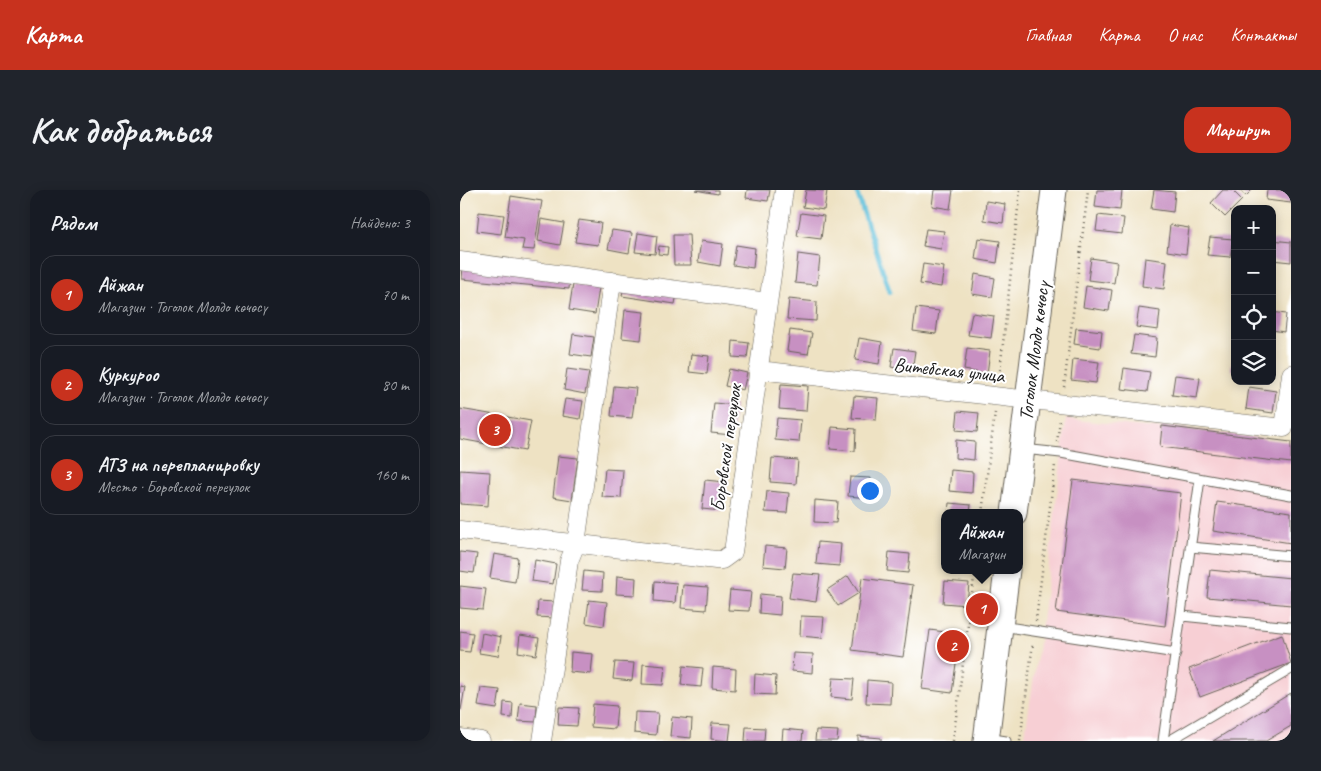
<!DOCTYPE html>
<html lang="ru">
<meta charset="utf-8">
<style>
:root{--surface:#171b24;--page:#20242c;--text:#f1f3f6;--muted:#9ea1a6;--line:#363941;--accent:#c8321e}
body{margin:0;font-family:Caveat,sans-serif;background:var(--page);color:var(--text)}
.controls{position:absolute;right:15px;top:15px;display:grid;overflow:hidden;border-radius:10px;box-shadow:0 2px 12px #0003}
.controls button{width:45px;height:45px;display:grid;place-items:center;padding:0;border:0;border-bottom:1px solid var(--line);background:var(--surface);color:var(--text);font:25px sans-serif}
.you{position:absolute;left:409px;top:300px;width:18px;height:18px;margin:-12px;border:4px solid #fff;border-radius:50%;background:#1a73e8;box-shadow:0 0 0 8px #1a73e833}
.badge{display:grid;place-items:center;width:32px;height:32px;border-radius:50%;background:var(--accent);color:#fff;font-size:16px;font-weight:700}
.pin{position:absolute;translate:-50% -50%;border:2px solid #fff;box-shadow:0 1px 5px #0006}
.popup{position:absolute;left:481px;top:319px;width:82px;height:65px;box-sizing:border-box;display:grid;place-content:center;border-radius:10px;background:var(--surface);filter:drop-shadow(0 1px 4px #0005);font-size:16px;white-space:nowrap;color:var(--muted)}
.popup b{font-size:19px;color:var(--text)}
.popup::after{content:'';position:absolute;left:50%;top:100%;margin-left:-10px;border:10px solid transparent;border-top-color:var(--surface)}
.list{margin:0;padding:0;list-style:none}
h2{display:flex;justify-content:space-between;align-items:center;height:65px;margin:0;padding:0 20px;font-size:21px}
h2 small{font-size:16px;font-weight:400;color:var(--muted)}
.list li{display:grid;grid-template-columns:32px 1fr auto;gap:15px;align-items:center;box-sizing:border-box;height:80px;margin:0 10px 10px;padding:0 10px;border:1px solid var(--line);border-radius:15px}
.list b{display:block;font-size:19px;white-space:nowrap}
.list p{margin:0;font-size:16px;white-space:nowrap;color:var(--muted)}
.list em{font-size:16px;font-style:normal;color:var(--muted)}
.icon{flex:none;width:28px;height:28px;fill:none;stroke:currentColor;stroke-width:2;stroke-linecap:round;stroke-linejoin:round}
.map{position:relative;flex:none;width:831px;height:551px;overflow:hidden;border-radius:15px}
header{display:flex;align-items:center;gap:30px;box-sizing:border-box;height:70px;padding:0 25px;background:var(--accent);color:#fff}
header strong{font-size:24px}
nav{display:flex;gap:28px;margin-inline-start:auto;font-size:18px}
.intro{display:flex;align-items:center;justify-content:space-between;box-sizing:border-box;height:120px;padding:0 30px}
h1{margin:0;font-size:35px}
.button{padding:12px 22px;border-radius:15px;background:var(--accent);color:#fff;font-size:18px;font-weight:700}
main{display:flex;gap:30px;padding:0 30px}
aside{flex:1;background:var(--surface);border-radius:15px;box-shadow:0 2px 12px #0003}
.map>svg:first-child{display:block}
</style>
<header>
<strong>Карта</strong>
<nav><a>Главная</a><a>Карта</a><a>О нас</a><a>Контакты</a></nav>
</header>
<div class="intro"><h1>Как добраться</h1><a class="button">Маршрут</a></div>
<main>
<aside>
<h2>Рядом<small>Найдено: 3</small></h2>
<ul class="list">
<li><span class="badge">1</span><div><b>Айжан</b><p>Магазин · Тоголок Молдо көчөсү</p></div><em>70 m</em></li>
<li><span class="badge">2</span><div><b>Куркуроо</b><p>Магазин · Тоголок Молдо көчөсү</p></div><em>80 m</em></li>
<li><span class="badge">3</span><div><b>АТЗ на перепланировку</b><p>Место · Боровской переулок</p></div><em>160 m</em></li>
</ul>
</aside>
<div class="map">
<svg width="831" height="551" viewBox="0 0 831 551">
<rect width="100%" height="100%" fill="#fff"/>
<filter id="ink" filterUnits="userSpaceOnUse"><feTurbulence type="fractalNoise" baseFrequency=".02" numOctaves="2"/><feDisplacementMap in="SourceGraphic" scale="10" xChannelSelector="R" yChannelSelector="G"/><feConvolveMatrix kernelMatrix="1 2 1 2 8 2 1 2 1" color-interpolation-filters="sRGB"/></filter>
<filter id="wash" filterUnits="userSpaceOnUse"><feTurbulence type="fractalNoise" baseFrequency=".0096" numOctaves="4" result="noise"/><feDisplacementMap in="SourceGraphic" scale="20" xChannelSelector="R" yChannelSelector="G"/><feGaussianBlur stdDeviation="1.12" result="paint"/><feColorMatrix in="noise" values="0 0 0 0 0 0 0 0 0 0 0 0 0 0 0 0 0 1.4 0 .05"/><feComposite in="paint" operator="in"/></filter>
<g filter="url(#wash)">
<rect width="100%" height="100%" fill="#eee2c3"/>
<path fill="#f7cfd4" d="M 606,229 L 831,252 L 831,546 L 823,551 L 564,551 L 581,441 Z"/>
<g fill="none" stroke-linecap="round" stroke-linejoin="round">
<path stroke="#5abdd8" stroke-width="4.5" d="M 396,0 L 430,102"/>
</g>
<g id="blocks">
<path fill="#c790c2" d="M 235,0 L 258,0 L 258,4 Z
M 287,0 L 310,0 L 308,11 L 286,8 Z
M 346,0 L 367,1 L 364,20 L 343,17 Z
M 474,0 L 493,0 L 490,19 L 472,16 Z
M 637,0 L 662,0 L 660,20 L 635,17 Z
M 694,0 L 715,2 L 713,22 L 691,19 Z
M 763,0 L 772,0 L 782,10 L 765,27 L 751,13 Z
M 779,0 L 792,0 L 786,6 Z
M 807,0 L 831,0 L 831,13 L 806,10 Z
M 51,6 L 82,11 L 74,60 L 62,59 L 64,50 L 45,47 Z
M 526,11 L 545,14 L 543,33 L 524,30 Z
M 19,22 L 44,25 L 41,44 L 17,41 Z
M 341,23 L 364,26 L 361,49 L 337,46 Z
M 638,25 L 664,28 L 662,44 L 636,41 Z
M 81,29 L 104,33 L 100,55 L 78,51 Z
M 119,30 L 141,33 L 138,55 L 115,52 Z
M 710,35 L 729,38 L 726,64 L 707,61 Z
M 466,39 L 484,41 L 481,59 L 463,56 Z
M 152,40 L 172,43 L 169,63 L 148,59 Z
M 178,43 L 197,46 L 195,64 L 175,62 Z
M 213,45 L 229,45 L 231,75 L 214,75 Z
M 750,47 L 773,49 L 770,67 L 747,65 Z
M 518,48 L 540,51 L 537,73 L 515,69 Z
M 812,50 L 831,52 L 831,72 L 812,70 Z
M 241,51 L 263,54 L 260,76 L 238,72 Z
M 276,55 L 295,58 L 293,78 L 273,75 Z
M 199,56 L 208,57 L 207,65 L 198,64 Z
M 338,64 L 360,67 L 357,95 L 335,93 Z
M 631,68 L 657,72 L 654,93 L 628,90 Z
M 685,68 L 707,71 L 704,99 L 682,96 Z
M 463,74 L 484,77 L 481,97 L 460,94 Z
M 3,76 L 110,86 L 109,99 L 2,89 Z
M 515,84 L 535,88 L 532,107 L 512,104 Z
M 113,94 L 139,98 L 135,124 L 109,120 Z
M 164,95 L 217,103 L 215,114 L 162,106 Z
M 626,96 L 652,100 L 649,121 L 623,117 Z
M 329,109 L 357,112 L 356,131 L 327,129 Z
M 456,118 L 479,121 L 476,144 L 453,141 Z
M 679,118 L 700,121 L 698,140 L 676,137 Z
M 165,120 L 184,122 L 181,150 L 162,148 Z
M 812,122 L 826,124 L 824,142 L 812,140 Z
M 512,123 L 534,126 L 531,148 L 508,145 Z
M 616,138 L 642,141 L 640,158 L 614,154 Z
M 330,140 L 352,143 L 348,164 L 327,161 Z
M 113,144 L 134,147 L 131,167 L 110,164 Z
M 674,145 L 697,148 L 695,167 L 671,164 Z
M 399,148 L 422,152 L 419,174 L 395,170 Z
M 273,151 L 289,153 L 287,168 L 272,167 Z
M 774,157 L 775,157 L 775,181 L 771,180 Z
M 434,158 L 455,161 L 452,181 L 431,177 Z
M 507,158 L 530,161 L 527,184 L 504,180 Z
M 231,164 L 249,166 L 247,184 L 229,182 Z
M 613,169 L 639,172 L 636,193 L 611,190 Z
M 664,178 L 690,182 L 687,202 L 661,199 Z
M 107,179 L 129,182 L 125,204 L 104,200 Z
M 269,179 L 287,183 L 283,200 L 265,196 Z
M 715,185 L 740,188 L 737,208 L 712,205 Z
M 321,194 L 348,196 L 346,221 L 319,219 Z
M 154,196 L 176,198 L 172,228 L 151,226 Z
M 789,197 L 816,201 L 813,223 L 786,219 Z
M 394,206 L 418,208 L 416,230 L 392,228 Z
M 105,209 L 123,211 L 120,229 L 102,226 Z
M 254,213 L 275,215 L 272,245 L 251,243 Z
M 0,219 L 71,231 L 65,261 L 0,249 Z
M 498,221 L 519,223 L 517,242 L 496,240 Z
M 317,228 L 341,230 L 339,252 L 315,250 Z
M 702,236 L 831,252 L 831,273 L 700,257 Z
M 372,237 L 396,239 L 395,261 L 370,259 Z
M 496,250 L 515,252 L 514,270 L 495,268 Z
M 98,266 L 118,268 L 112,310 L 93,307 Z
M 312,268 L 338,270 L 336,294 L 310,292 Z
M 145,279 L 163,280 L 161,308 L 142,307 Z
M 0,280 L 30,282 L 28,316 L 0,314 Z
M 491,280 L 513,282 L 512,303 L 489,301 Z
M 390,287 L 411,288 L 409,308 L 388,306 Z
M 245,290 L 265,292 L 262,321 L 242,319 Z
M 613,290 L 721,303 L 705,436 L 596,422 Z
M 307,301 L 329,303 L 327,323 L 305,322 Z
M 355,310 L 378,312 L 376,333 L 354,332 Z
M 757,312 L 831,322 L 831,353 L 753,341 Z
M 489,313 L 511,315 L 510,323 L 488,323 Z
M 358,352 L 381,354 L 379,376 L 356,374 Z
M 305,356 L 327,358 L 325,378 L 303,376 Z
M 0,362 L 17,364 L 14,383 L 0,381 Z
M 429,362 L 450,364 L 448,383 L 427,381 Z
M 34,364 L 58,368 L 55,392 L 30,388 Z
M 75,370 L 96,374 L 93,394 L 72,391 Z
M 750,380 L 831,388 L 831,415 L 747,407 Z
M 124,381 L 143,383 L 142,401 L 122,400 Z
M 333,383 L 360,385 L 356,412 L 329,408 Z
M 157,386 L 176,388 L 175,405 L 156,404 Z
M 388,386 L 399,403 L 378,416 L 367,400 Z
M 402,388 L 453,395 L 443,467 L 392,460 Z
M 195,391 L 217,393 L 215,413 L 194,411 Z
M 485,391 L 509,393 L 507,415 L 483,413 Z
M 223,395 L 248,397 L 246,420 L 221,418 Z
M 0,396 L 26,399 L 23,420 L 0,418 Z
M 270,400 L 291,402 L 289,421 L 268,420 Z
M 300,404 L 321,406 L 320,425 L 299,423 Z
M 129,410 L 147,412 L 144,436 L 126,433 Z
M 78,411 L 94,412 L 93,428 L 77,427 Z
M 341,426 L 364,427 L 362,448 L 340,446 Z
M 470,440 L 500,444 L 492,503 L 462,499 Z
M 0,441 L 13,443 L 10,462 L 0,461 Z
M 22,443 L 41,447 L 38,466 L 19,463 Z
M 822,444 L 831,473 L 740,507 L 729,479 Z
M 60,445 L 79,448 L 76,465 L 58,462 Z
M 111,462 L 133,464 L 131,484 L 110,482 Z
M 333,463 L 353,464 L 352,483 L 332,481 Z
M 155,472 L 174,473 L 172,491 L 153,489 Z
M 183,474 L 205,476 L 203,495 L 182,494 Z
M 223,476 L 243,478 L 241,497 L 221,495 Z
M 253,477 L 276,479 L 275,500 L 252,498 Z
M 295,484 L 316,486 L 315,505 L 294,504 Z
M 373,488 L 394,489 L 392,509 L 371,507 Z
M 407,490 L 431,492 L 430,514 L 406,513 Z
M 0,496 L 5,497 L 1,520 L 0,520 Z
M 21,498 L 40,500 L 37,519 L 18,516 Z
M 831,503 L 831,536 L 806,551 L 753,551 Z
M 44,512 L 53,513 L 52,528 L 43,527 Z
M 60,513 L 77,515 L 76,532 L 58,531 Z
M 133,514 L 157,516 L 155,539 L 131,537 Z
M 99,517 L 119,518 L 117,536 L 98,535 Z
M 175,522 L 198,523 L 196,545 L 174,543 Z
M 212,527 L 232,529 L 231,548 L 210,546 Z
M 252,533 L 271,534 L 269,551 L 251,549 Z
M 286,537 L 305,538 L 304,551 L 285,551 Z
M 323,539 L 343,541 L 342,551 L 322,551 Z
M 356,540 L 378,541 L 377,551 L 355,551 Z
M 398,546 L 421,548 L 421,551 L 398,551 Z"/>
</g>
</g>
<g filter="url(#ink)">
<use href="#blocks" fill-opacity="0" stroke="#666156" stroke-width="1"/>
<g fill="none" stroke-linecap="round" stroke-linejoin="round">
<g stroke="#666156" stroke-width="11">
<path id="lane" d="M 563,259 L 601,263 L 831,305
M 730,357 L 831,366
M 722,426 L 831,437
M 541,436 L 716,463
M 527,548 L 546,551
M 703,551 L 740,289
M 709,551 L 831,479"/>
</g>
<g stroke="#666156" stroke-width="19">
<path id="street" d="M 0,71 L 308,112
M 298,180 L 824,238 L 831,184
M 0,340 L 256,370 L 262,370 L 273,362 L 324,0
M 0,548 L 21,551
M 82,551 L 109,371 L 116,354 L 152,91"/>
</g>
<g stroke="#666156" stroke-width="27">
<path id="secondary" d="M 554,323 L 594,0
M 526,551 L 547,380"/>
</g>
<path stroke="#666156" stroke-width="2.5" stroke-dasharray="1 4" stroke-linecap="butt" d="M 539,190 L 560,0
M 604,197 L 628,0
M 597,252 L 600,230
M 522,323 L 535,223
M 576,431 L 595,275
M 493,551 L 515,380
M 560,551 L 573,453"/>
<use href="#lane" stroke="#fff" stroke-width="9"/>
<use href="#street" stroke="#fff" stroke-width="18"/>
<use href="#secondary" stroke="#fff" stroke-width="25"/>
</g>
</g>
<g text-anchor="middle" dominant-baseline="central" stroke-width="4" stroke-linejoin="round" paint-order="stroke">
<g font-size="20" fill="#1c1c1c" stroke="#fff">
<text transform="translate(574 161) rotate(-83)">Тоголок Молдо көчөсү</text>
<text transform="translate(489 180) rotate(6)">Витебская улица</text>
<text transform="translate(266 258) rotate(-82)">Боровской переулок</text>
</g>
</g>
</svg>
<div class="controls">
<button>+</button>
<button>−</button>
<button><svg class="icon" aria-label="locate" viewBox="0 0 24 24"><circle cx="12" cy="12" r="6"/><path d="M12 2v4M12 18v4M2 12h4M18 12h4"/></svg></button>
<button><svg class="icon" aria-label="layers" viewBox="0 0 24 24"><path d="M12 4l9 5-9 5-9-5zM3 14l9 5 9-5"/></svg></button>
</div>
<div class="you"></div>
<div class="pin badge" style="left:522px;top:419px">1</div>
<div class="popup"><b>Айжан</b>Магазин</div>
<div class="pin badge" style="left:493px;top:456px">2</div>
<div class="pin badge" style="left:35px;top:240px">3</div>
</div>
</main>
